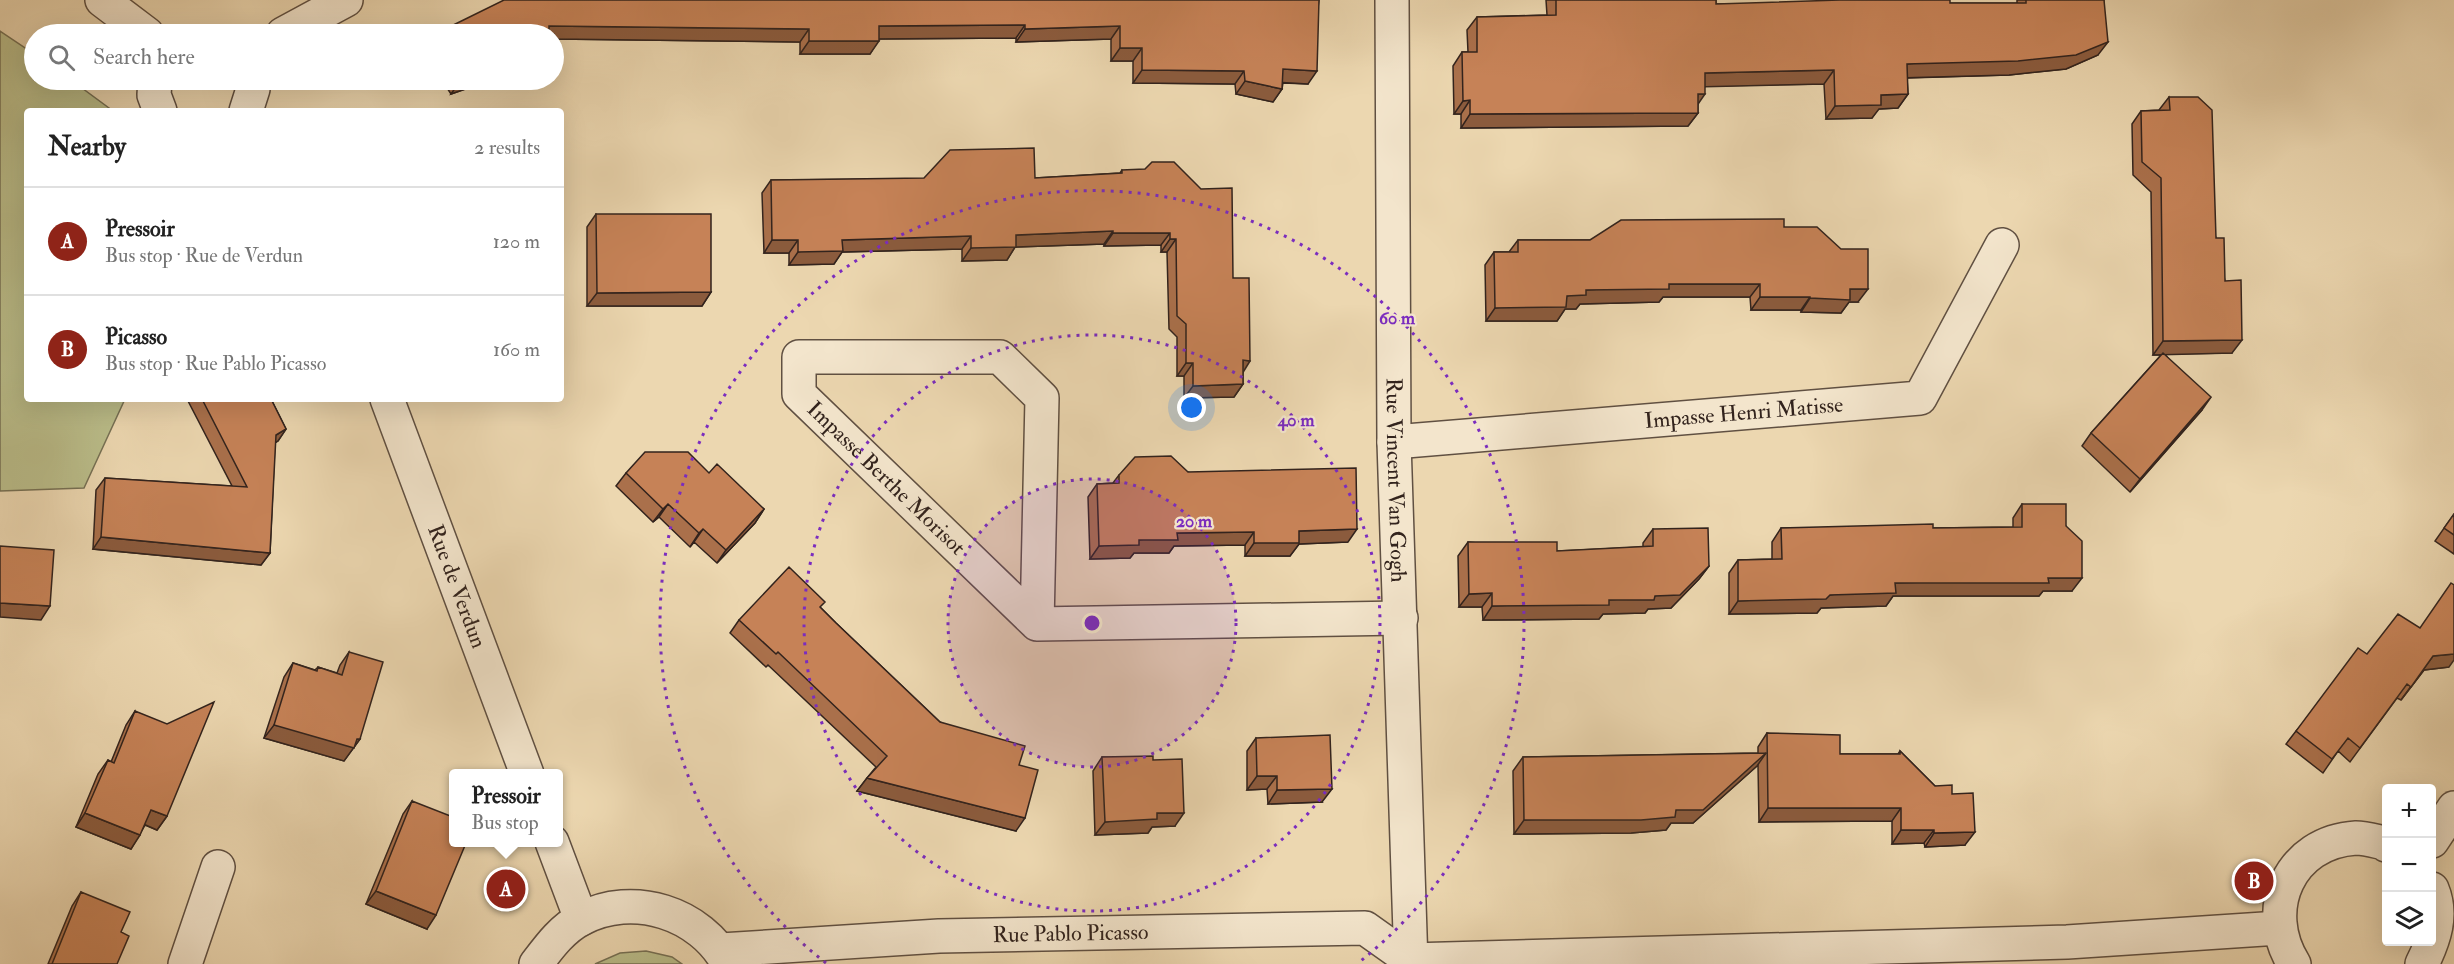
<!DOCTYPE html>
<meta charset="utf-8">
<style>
:root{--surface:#fff;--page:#f6f6f6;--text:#222;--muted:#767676;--line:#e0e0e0;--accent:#8f2418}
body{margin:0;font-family:"IM FELL Double Pica",serif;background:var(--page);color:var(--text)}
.controls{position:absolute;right:18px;bottom:18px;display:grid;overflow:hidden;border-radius:6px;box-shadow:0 6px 24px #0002}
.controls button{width:54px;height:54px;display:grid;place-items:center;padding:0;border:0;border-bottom:2px solid var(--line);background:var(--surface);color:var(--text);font:30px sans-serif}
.you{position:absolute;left:1192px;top:408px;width:21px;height:21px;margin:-15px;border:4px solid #fff;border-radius:50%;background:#1a73e8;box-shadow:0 0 0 9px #1a73e833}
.badge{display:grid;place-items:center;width:39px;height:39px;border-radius:50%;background:var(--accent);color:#fff;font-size:20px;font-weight:700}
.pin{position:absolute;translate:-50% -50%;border:3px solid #fff;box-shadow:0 2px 6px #0006}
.popup{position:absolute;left:449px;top:769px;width:114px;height:78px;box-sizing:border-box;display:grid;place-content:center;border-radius:6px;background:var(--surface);filter:drop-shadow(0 2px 4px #0005);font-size:20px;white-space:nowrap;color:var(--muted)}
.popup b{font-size:22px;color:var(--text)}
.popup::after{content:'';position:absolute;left:50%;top:100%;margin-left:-12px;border:12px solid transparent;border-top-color:var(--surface)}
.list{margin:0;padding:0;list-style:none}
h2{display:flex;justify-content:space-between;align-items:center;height:78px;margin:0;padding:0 24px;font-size:26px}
h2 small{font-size:20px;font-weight:400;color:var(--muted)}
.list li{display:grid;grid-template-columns:39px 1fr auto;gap:18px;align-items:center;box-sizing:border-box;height:108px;padding:0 24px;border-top:2px solid var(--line)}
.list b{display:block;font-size:22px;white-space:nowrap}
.list p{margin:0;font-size:20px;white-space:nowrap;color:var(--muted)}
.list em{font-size:20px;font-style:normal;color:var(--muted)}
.icon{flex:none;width:33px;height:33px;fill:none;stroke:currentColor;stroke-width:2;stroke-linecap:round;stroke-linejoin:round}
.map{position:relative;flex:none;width:2454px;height:964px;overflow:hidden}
.search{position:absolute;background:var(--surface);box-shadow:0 6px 24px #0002;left:24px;top:24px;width:540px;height:66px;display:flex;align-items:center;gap:15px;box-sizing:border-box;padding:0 21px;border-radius:33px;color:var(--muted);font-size:22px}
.panel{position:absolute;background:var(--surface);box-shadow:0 6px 24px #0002;left:24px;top:108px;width:540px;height:294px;border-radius:6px}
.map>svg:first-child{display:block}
</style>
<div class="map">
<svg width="2454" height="964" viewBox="0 0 2454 964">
<rect width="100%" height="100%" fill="#ecd7b0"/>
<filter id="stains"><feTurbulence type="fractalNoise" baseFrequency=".00333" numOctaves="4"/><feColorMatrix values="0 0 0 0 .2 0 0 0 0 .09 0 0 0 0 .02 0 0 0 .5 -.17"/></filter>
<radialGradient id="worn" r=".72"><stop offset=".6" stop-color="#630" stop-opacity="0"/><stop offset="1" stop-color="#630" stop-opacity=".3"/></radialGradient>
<path fill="#babd8a" stroke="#767054" stroke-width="1.5" d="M 0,31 L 34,54 L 34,80 L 71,80 L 113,111 L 27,111 L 27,399 L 125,399 L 84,488 L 0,491 Z
M 646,951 L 672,957 L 682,964 L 595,964 L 620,953 Z"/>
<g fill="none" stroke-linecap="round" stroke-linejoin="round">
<g stroke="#605042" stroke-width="36">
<g id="minor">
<path id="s1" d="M 1392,0 L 1394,442 L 1411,964"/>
<path d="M 283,34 L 346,0"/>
<path id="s2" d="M 1394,442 L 1920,398 L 2002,245"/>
<path id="s3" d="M 1037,624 L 1042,398 L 1000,357 L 799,357 L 799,394 L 1037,624 L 1401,618"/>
<path d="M 2432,841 L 2454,808"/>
<path id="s4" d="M 721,950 L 939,936 L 1365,928 L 1410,960 L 2067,942 L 2279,928"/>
<path d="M 185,964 L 218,867"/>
<path d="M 2294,964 C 2260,910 2289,842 2356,838 C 2365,838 2375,841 2384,843 L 2386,845"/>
<path d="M 2422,964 C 2434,940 2443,915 2432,889"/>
</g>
</g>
<g stroke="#605042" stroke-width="36">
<g id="tertiary">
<path d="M 102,0 L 147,34"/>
<path d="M 155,80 L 154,95 L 160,111"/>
<path d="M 246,111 L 253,89 L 251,80"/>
<path id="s5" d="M 387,399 L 527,774"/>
<path d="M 552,842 L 581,919"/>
<path d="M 536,964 C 549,947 562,929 581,919 C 633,891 701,913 728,964"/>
</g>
</g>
<use href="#minor" stroke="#f3e5cc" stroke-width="33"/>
<use href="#tertiary" stroke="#f3e5cc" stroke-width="33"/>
</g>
<path fill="#aa704b" stroke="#32231d" stroke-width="1.5" d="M 1319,0 L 1308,84 L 1283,83 L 1282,89 L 1273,102 L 1236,94 L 1235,84 L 1133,83 L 1133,61 L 1111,61 L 1111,39 L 1016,42 L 1016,38 L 879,39 L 870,54 L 800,54 L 800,42 L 554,39 Z
M 1546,0 L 1716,0 L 1716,4 L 2017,3 L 2017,0 L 2104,0 L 2098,55 L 2066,69 L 2009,75 L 1907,78 L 1908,94 L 1898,108 L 1878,109 L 1872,118 L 1826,119 L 1824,84 L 1705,86 L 1698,104 L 1698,113 L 1688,126 L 1461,128 L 1461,114 L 1454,114 L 1453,66 L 1462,52 L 1468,52 L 1467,30 L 1477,17 L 1547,15 Z
M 442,80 L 491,80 L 451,94 Z
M 2169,97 L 2216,238 L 2225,281 L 2232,353 L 2165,354 L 2202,410 L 2130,492 L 2082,446 L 2091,433 L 2161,355 L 2153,355 L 2151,192 L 2133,175 L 2132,124 L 2141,111 L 2159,110 Z
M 1122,170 L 1233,278 L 1243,372 L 1243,384 L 1234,397 L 1184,398 L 1184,376 L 1177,376 L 1177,337 L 1169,329 L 1167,252 L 1161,252 L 1161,245 L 1104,246 L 1104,244 L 1015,247 L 1007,260 L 962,261 L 962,249 L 842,252 L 834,264 L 789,265 L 789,253 L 764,253 L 762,193 L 771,180 L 1035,178 L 1120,173 Z
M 596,214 L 711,292 L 702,306 L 587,306 L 587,227 Z
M 1784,227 L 1858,302 L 1849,302 L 1841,313 L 1801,312 L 1801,310 L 1751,310 L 1750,297 L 1663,297 L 1659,302 L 1580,304 L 1576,309 L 1565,309 L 1557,321 L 1486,321 L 1485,265 L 1494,252 L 1509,252 L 1518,240 L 1590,240 Z
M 187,399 L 271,399 L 286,429 L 278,441 L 275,443 L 270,553 L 261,565 L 93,549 L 96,490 L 105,478 L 232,486 Z
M 1188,472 L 1348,542 L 1299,544 L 1290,556 L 1245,556 L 1245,545 L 1174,546 L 1169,553 L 1134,553 L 1130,558 L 1090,559 L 1088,497 L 1097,484 L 1113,483 L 1119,475 Z
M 626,473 L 709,473 L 764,509 L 755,523 L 717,563 L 694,542 L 690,547 L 659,517 L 653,522 L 616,486 Z
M 2022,504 L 2066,526 L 2072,591 L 2043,591 L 2039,596 L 1893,596 L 1886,606 L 1821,608 L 1817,613 L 1729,614 L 1729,573 L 1738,560 L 1772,559 L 1772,542 L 1781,528 L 1933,528 L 2013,527 L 2013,518 Z
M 2454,514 L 2454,554 L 2435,541 Z
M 1653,529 L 1709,566 L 1699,579 L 1671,608 L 1648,609 L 1645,613 L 1603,614 L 1599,619 L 1483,620 L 1482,607 L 1459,607 L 1458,556 L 1468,542 L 1557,551 L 1643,547 L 1643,543 Z
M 821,608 L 836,623 L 940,722 L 1019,765 L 1016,831 L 857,791 L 867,778 L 876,767 L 768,665 L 766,667 L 730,633 L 739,620 Z
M 349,652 L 360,739 L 344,761 L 264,738 L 284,677 L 293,663 L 315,670 L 318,667 L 337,673 L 340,665 Z
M 2367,654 L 2449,667 L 2424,670 L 2401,700 L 2397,698 L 2350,762 L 2338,751 L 2323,773 L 2286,744 L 2296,731 Z
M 135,711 L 167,816 L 157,830 L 145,825 L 131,849 L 76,827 L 98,774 L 108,760 L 111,762 L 126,725 Z
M 1767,733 L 1840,754 L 1898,754 L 1900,751 L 1935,786 L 1952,794 L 1965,845 L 1925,847 L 1924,843 L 1892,844 L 1892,821 L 1759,822 L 1758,765 L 1693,823 L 1671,823 L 1666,830 L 1631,833 L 1514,834 L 1513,771 L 1523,757 L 1758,753 L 1758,747 Z
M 1256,738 L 1322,802 L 1268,804 L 1267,789 L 1247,790 L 1247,751 Z
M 1102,757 L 1153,760 L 1175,826 L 1152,827 L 1148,833 L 1095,835 L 1093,771 Z
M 412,801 L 427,929 L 366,904 L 403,814 Z
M 81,892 L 121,932 L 117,964 L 48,964 L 72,906 Z"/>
<path fill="#8b5b3d" stroke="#32231d" stroke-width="1.5" d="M 1025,25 L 1016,38 L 870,39 L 879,26 Z
M 549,26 L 809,29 L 800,42 L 554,39 L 554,34 L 544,34 Z
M 1120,26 L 1111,39 L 1016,42 L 1025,29 Z
M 809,41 L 879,41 L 870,54 L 800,54 Z
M 2108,42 L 2098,55 L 2066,69 L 2009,75 L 1898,78 L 1907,64 Z
M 1120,48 L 1142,48 L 1133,61 L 1111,61 Z
M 1283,69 L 1317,71 L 1308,84 L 1274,82 Z
M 1142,70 L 1244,71 L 1235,84 L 1133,83 Z
M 1834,70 L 1824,84 L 1695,87 L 1705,73 Z
M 464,80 L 491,80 L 451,94 L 460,81 Z
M 1245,81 L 1282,89 L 1273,102 L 1236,94 Z
M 1698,94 L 1705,94 L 1696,107 Z
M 1908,94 L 1898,108 L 1879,109 L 1872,118 L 1826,119 L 1835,106 L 1881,95 Z
M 1470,100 L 1461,114 L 1454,114 L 1463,101 Z
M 1698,113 L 1688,126 L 1461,128 L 1470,114 Z
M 1113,231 L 1104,244 L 1015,247 L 1007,260 L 962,261 L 971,248 L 1016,235 Z
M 1113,233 L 1170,233 L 1161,245 L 1104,246 Z
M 971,236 L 962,249 L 842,252 L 834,264 L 789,265 L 798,252 L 842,240 Z
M 1170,239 L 1176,239 L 1167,252 L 1161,252 Z
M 772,240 L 798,240 L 789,253 L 764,253 Z
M 1669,284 L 1760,284 L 1750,297 L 1663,297 L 1659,302 L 1580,304 L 1576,309 L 1565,309 L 1557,321 L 1486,321 L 1495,308 L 1567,296 L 1586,290 Z
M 1850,289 L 1868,289 L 1858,302 L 1849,302 L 1841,313 L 1801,312 L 1810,298 Z
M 711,292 L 702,306 L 587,306 L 597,293 Z
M 1760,297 L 1810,297 L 1801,310 L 1751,310 Z
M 2242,340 L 2232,353 L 2153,355 L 2163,341 Z
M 1243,360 L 1250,361 L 1242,374 Z
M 1186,363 L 1193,363 L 1184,376 L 1177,376 Z
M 1243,384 L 1234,397 L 1184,398 L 1193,386 Z
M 2211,397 L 2202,410 L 2130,492 L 2140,479 Z
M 286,429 L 278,441 L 267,447 L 276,435 Z
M 668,504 L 659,517 L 653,522 L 663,509 Z
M 764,509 L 755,523 L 717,563 L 726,550 Z
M 703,529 L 694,542 L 690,547 L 699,533 Z
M 1357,529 L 1348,542 L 1299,544 L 1290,556 L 1245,556 L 1254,543 L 1299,531 Z
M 1254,532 L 1245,545 L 1174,546 L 1169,553 L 1134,553 L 1130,558 L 1090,559 L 1099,546 L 1139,540 L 1177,533 Z
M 101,537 L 270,553 L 261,565 L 93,549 Z
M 1709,566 L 1699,579 L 1671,608 L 1648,609 L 1645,613 L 1603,614 L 1599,619 L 1483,620 L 1492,606 L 1609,600 L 1655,596 Z
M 2048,578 L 2082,578 L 2072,591 L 2043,591 L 2039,596 L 1893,596 L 1886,606 L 1821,608 L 1817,613 L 1729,614 L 1738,601 L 1830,595 L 1895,583 Z
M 1492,593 L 1482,607 L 1459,607 L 1469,594 Z
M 0,603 L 50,606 L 41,620 L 0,617 Z
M 2454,654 L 2454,660 L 2449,667 L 2424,670 L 2401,700 L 2433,656 Z
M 274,725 L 357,739 L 360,739 L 344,761 L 264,738 Z
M 1766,753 L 1757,766 L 1693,823 L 1671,823 L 1666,830 L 1631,833 L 1514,834 L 1524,820 L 1676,810 Z
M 1257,776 L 1277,776 L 1267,789 L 1247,790 Z
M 867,778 L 1025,818 L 1016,831 L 857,791 Z
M 1332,789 L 1322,802 L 1268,804 L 1277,790 Z
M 1768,808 L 1901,808 L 1892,821 L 1759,822 Z
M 151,810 L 167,816 L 157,830 L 141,823 Z
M 85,813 L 140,835 L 131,849 L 76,827 Z
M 1157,813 L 1184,813 L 1175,826 L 1152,827 L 1148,833 L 1095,835 L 1105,822 Z
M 1901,830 L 1934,830 L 1924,843 L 1892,844 Z
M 1975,832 L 1965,845 L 1925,847 L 1934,833 Z
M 376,891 L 436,915 L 427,929 L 366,904 Z"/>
<path fill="#c68257" stroke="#32231d" stroke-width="1.5" d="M 504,0 L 1319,0 L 1317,71 L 1283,69 L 1282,89 L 1245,81 L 1244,71 L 1142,70 L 1142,48 L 1120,48 L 1120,26 L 1025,29 L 1025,25 L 879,26 L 879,41 L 809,41 L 809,29 L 549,26 L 549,34 L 435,34 Z
M 1556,0 L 1716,0 L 1716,4 L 1840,0 L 1950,0 L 1950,3 L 2026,3 L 2026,0 L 2104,0 L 2108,42 L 2076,55 L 2018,61 L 1907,64 L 1908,94 L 1881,95 L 1881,105 L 1835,106 L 1834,70 L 1705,73 L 1705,94 L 1698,94 L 1698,113 L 1470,114 L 1470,100 L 1463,101 L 1462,52 L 1477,52 L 1477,17 L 1556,15 Z
M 2169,97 L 2198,97 L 2212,110 L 2216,238 L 2224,238 L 2225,281 L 2241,280 L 2242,340 L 2163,341 L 2161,178 L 2142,162 L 2141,111 L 2170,110 Z
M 1034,148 L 1035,178 L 1122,173 L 1122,170 L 1145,169 L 1152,162 L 1174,162 L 1201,189 L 1232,188 L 1233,278 L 1249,278 L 1250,361 L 1243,360 L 1243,384 L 1193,386 L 1193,363 L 1186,363 L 1186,324 L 1177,316 L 1176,239 L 1170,239 L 1170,233 L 1113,233 L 1113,231 L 1016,235 L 1016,247 L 971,248 L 971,236 L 842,240 L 843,251 L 798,252 L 798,240 L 772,240 L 771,180 L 924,178 L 950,150 Z
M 596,214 L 711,214 L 711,292 L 597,293 Z
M 1784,219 L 1784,227 L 1817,227 L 1841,249 L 1868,249 L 1868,289 L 1850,289 L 1850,300 L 1810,298 L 1810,297 L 1760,297 L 1760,284 L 1669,284 L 1669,289 L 1586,290 L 1586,295 L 1567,296 L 1566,307 L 1495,308 L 1494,252 L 1518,252 L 1518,240 L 1590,240 L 1621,220 Z
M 2163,353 L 2211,397 L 2140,479 L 2091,433 Z
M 202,399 L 271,399 L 286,429 L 276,435 L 270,553 L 101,537 L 105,478 L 247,487 Z
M 645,452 L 688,452 L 709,473 L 717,464 L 764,509 L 726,550 L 703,529 L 699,533 L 668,504 L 663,509 L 626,473 Z
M 1171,456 L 1188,472 L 1356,468 L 1357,529 L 1299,531 L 1299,543 L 1254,543 L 1254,532 L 1177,533 L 1178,540 L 1139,540 L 1139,545 L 1099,546 L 1097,484 L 1119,483 L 1119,475 L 1135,457 Z
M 2022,504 L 2066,504 L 2066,526 L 2082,541 L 2082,578 L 2048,578 L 2049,583 L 1895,583 L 1896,593 L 1830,595 L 1826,599 L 1738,601 L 1738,560 L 1782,559 L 1781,528 L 1933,524 L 1933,528 L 2022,527 Z
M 2454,514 L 2454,535 L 2444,528 Z
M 1708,528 L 1709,566 L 1680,595 L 1655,596 L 1654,600 L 1609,600 L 1609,605 L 1492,606 L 1492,593 L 1469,594 L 1468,542 L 1557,542 L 1557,551 L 1653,546 L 1653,529 Z
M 0,546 L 54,550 L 50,606 L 0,603 Z
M 789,567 L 825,602 L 820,607 L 836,623 L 940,722 L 1025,746 L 1019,765 L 1038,770 L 1025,818 L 867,778 L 887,756 L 778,652 L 776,654 L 739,620 Z
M 2451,583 L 2454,585 L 2454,654 L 2433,656 L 2411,687 L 2407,684 L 2360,748 L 2348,738 L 2332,759 L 2296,731 L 2358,648 L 2367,654 L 2398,614 L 2420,628 Z
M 349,652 L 383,662 L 360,739 L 357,739 L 354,748 L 274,725 L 293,663 L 317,671 L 318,667 L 342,675 Z
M 214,702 L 167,816 L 151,810 L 140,835 L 85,813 L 108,760 L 114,763 L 135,711 L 167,724 Z
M 1767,733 L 1840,735 L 1840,754 L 1900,754 L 1900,751 L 1935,786 L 1952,785 L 1952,794 L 1973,793 L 1975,832 L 1934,833 L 1934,830 L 1901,830 L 1901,808 L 1768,808 Z
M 1330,735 L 1332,789 L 1277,790 L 1277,776 L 1257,776 L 1256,738 Z
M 1766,753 L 1703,810 L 1676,810 L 1675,817 L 1641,820 L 1524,820 L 1523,757 Z
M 1153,756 L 1153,760 L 1182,759 L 1184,813 L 1157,813 L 1157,819 L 1105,822 L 1102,757 Z
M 412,801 L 453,817 L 453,843 L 466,843 L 436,915 L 376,891 Z
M 81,892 L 130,912 L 121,932 L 129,936 L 117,964 L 52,964 Z"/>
<circle cx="1092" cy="623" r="144" fill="#7b2cbf" fill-opacity=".12"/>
<g fill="none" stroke="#7b2cbf" stroke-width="3" stroke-dasharray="3 6">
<circle cx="1092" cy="623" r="144"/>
<circle cx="1092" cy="623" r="288"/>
<path d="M826 963A432 432 0 1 1 1358 963"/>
</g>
<g text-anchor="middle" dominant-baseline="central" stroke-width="4.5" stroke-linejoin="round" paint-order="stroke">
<g font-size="22" fill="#32231d" stroke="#f3e5cc">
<text stroke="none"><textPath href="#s2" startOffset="351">Impasse Henri Matisse</textPath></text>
<text stroke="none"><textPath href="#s3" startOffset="644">Impasse Berthe Morisot</textPath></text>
<text stroke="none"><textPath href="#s1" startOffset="480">Rue Vincent Van Gogh</textPath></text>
<text stroke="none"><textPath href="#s5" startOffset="200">Rue de Verdun</textPath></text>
<text stroke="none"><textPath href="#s4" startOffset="350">Rue Pablo Picasso</textPath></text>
</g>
</g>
<circle cx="1092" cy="623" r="9" fill="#7b2cbf" stroke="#f3e5cc" stroke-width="3"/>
<g font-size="18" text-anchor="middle" font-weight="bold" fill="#7b2cbf" stroke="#f3e5cc" stroke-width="4.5" stroke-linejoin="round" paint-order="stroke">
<text x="1397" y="324">60 m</text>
<text x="1296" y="426">40 m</text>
<text x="1194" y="527">20 m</text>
</g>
<rect width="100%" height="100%" filter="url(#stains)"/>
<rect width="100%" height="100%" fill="url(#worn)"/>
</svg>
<div class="controls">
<button>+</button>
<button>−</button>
<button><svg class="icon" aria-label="layers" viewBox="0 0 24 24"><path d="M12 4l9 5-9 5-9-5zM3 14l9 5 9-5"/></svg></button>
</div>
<div class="you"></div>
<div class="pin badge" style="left:506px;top:889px">A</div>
<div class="popup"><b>Pressoir</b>Bus stop</div>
<div class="pin badge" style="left:2254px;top:881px">B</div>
<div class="search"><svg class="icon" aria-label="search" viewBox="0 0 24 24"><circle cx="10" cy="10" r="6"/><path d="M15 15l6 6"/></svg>Search here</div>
<section class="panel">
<h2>Nearby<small>2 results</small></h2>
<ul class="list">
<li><span class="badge">A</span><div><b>Pressoir</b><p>Bus stop · Rue de Verdun</p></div><em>120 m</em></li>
<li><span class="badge">B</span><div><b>Picasso</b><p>Bus stop · Rue Pablo Picasso</p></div><em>160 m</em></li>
</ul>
</section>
</div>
